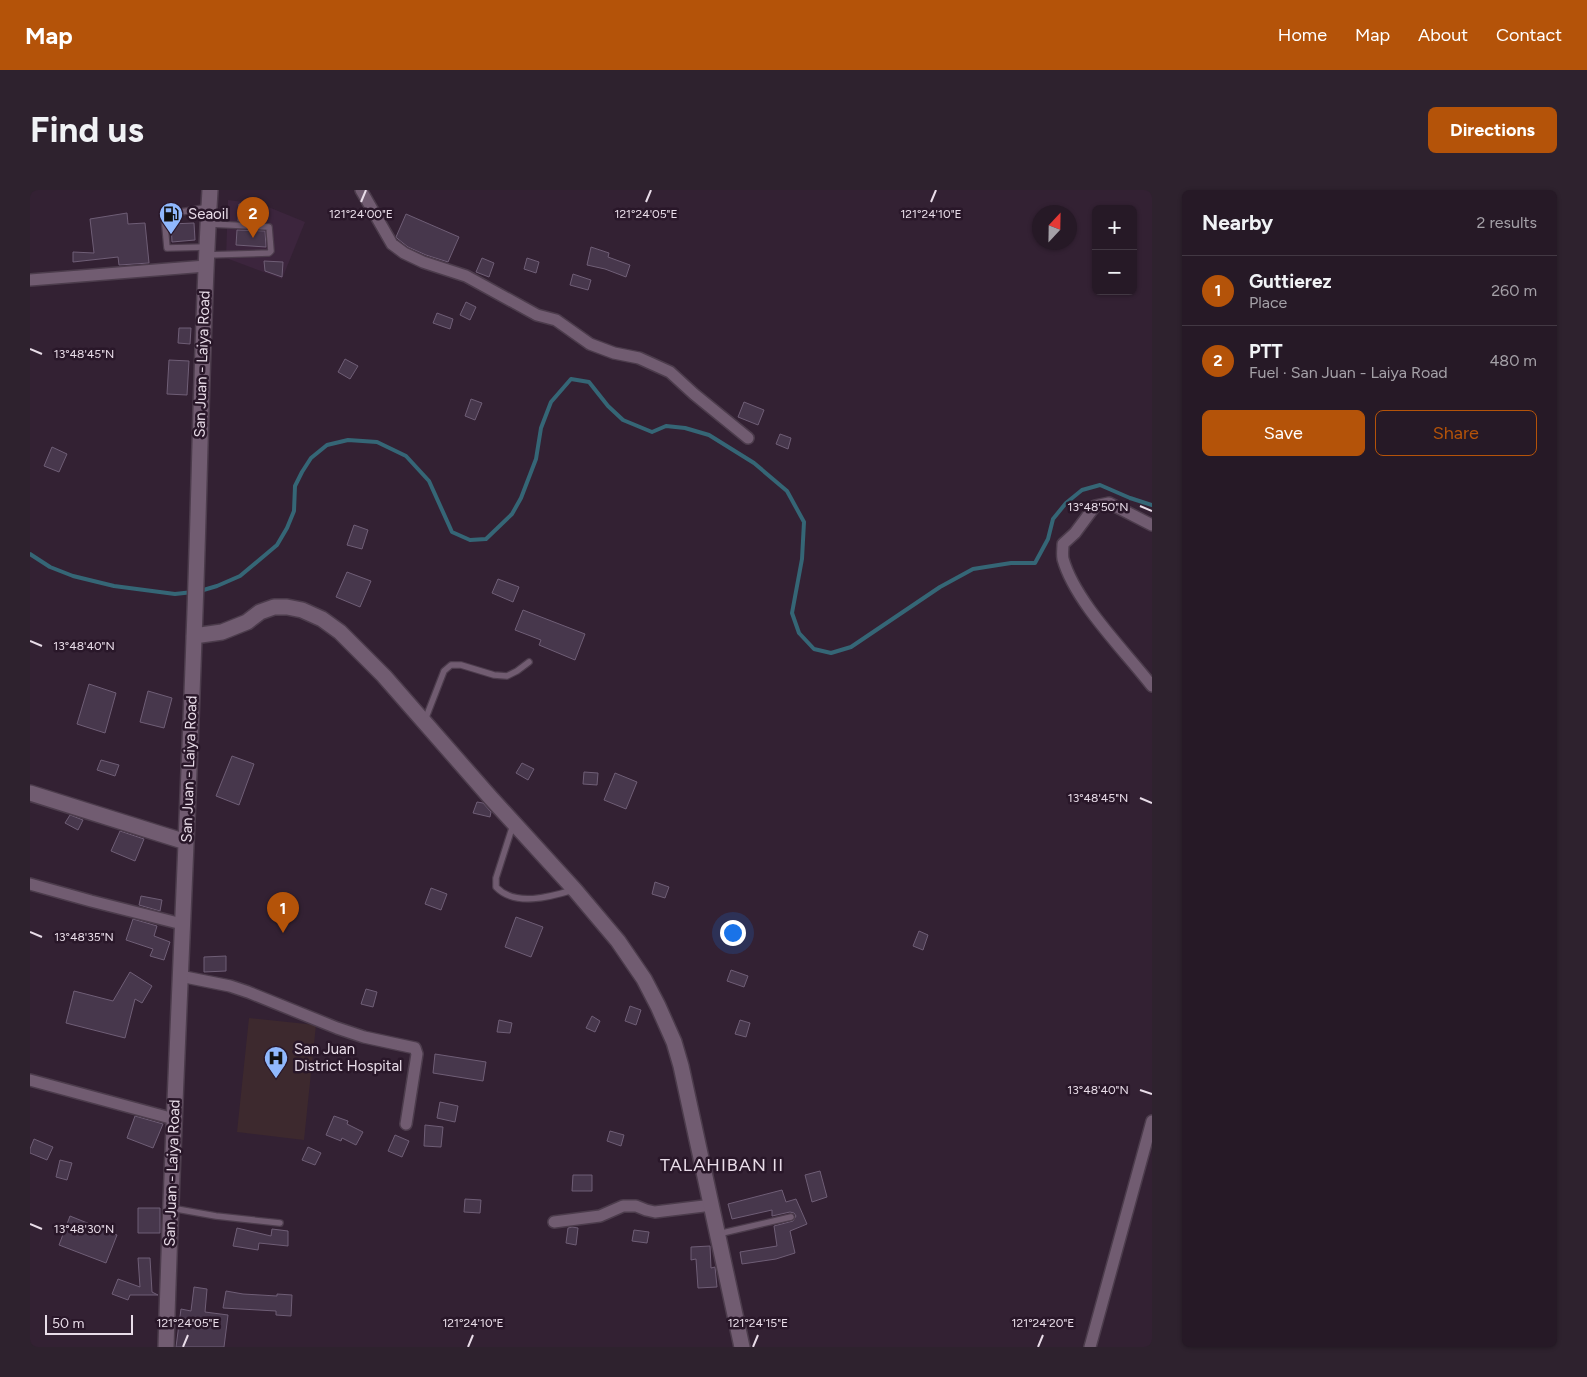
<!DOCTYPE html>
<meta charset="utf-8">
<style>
:root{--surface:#261926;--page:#2e222e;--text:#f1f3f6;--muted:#a4a0a7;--line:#423843;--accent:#b45309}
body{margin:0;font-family:Figtree,sans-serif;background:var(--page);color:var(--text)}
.controls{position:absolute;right:15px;top:15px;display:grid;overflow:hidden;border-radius:8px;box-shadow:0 1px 4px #0004}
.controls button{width:45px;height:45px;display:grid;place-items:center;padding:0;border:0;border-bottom:1px solid var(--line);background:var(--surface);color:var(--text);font:25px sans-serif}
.compass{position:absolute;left:1002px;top:15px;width:45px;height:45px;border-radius:50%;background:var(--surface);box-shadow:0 1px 4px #0004;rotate:22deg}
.scale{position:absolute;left:15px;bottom:12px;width:88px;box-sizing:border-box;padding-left:5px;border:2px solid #e9dde9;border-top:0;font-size:14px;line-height:18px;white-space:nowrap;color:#e9dde9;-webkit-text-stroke:4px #291729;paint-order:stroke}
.you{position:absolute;left:702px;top:742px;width:18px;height:18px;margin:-12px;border:4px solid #fff;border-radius:50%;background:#1a73e8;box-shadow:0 0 0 8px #1a73e833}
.badge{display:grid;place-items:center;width:32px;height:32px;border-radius:50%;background:var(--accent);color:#fff;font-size:16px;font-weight:700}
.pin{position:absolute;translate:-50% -41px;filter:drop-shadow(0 1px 2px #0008)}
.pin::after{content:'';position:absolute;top:26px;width:18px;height:15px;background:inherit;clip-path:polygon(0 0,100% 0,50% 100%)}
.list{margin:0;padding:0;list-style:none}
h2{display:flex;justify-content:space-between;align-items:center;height:65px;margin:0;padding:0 20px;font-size:21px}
h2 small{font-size:16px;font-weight:400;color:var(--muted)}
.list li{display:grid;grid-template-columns:32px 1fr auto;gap:15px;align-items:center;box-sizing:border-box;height:70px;padding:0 20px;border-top:1px solid var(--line)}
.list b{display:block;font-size:19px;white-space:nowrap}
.list p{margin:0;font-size:16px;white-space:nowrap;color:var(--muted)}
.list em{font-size:16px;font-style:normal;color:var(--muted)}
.actions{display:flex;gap:10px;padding:15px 20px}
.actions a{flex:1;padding:11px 0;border:1px solid var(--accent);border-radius:8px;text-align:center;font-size:18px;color:var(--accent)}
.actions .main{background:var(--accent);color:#fff}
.map{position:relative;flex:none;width:1122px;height:1157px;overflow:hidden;border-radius:8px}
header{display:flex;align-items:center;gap:30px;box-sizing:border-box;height:70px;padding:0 25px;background:var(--accent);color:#fff}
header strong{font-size:24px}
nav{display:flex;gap:28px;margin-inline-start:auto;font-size:18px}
.intro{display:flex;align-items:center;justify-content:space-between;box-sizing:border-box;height:120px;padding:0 30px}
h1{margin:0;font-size:35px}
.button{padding:12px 22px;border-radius:8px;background:var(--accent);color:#fff;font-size:18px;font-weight:700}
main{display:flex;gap:30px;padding:0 30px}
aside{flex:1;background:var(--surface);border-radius:8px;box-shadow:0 1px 4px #0004}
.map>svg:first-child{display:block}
</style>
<header>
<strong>Map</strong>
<nav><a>Home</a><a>Map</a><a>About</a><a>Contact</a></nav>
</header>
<div class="intro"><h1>Find us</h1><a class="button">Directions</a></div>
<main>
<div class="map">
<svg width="1122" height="1157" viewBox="0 0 1122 1157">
<rect width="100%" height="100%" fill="#332133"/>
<path fill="#3c253d" d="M 198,10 L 231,14 L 275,32 L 252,89 L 196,68 Z"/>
<path fill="#3d292e" d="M 219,828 L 286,835 L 274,950 L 207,942 Z"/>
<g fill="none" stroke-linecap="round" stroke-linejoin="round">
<path stroke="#356676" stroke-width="4" d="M 0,364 L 20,377 L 43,386 L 84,396 L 145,404 L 163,402
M 170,401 L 187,396 L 210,386 L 247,355 L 257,338 L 264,321 L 265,296 L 272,282 L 281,268 L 297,255 L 318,250 L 347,252 L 376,266 L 399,291 L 422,342 L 440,350 L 456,349 L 482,324 L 491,308 L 506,269 L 511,238 L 521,212 L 541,189 L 559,192 L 578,216 L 593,230 L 622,242 L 636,236 L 655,238 L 679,245 L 724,273 L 757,301 L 774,332 L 772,369 L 762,423 L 769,443 L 784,459 L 801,463 L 821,457 L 910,397 L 943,379 L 981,373 L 1005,373 L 1018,349 L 1023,329 L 1036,313 L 1052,300 L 1070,295 L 1100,308 L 1122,315"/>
</g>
<path fill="#47374c" stroke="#6f5e76" d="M 209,14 L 230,15 L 229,32 L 208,31 Z
M 97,23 L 98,34 L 115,33 L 119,73 L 89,75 L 88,67 L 43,72 L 43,62 L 64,63 L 60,29 Z
M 376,24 L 429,47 L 418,72 L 396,65 L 378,57 L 368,49 L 366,47 Z
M 164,33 L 165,50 L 142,52 L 141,34 Z
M 207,40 L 235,41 L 236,57 L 206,55 Z
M 561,57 L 579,63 L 578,67 L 600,75 L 596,87 L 575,79 L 557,75 Z
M 452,68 L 464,73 L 459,87 L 446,82 Z
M 497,68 L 509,72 L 506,83 L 494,79 Z
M 234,71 L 253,72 L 252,87 L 235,81 Z
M 543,84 L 561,90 L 558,100 L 540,95 Z
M 436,112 L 446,117 L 440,130 L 430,125 Z
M 407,123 L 423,129 L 420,139 L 403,133 Z
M 149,138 L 161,138 L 160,154 L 148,153 Z
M 315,169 L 328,176 L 320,189 L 308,182 Z
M 139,170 L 159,171 L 157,205 L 137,204 Z
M 441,209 L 452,213 L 445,230 L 435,226 Z
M 714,212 L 734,220 L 728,235 L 708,227 Z
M 750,244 L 761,248 L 758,259 L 746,254 Z
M 22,257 L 37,264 L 29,282 L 14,276 Z
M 324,335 L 338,340 L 332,359 L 317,355 Z
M 317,382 L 341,391 L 330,417 L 306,407 Z
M 468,389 L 489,397 L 483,412 L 462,403 Z
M 493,420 L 555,444 L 545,470 L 509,455 L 511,450 L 485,440 Z
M 59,494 L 86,503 L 75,543 L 47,534 Z
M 118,501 L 142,508 L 134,538 L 110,532 Z
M 202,566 L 224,574 L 209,615 L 186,606 Z
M 71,570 L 89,575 L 85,586 L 67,580 Z
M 492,573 L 504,579 L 498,590 L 486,583 Z
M 554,582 L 568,583 L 567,595 L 553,594 Z
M 585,583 L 607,592 L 596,619 L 574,610 Z
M 447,612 L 453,613 L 461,622 L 460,627 L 443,623 Z
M 40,625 L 53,630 L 48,640 L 35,633 Z
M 90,641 L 114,649 L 105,671 L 81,661 Z
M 625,692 L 639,697 L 635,708 L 622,704 Z
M 401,698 L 417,704 L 411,720 L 395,714 Z
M 111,706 L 132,710 L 130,721 L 109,715 Z
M 486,727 L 513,737 L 501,767 L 475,757 Z
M 103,729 L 127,736 L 124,746 L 140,752 L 134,770 L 120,766 L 123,759 L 96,750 Z
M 889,741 L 898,745 L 893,760 L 883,756 Z
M 196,766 L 196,781 L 174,782 L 174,767 Z
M 701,780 L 718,786 L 714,797 L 697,791 Z
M 100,782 L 122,796 L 112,813 L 105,809 L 95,848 L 36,833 L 44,801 L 83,811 Z
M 336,799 L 347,802 L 343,817 L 331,814 Z
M 600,816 L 611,820 L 606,835 L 595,831 Z
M 562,826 L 570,831 L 565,842 L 556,838 Z
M 469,830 L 482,833 L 480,843 L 467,842 Z
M 710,830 L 720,833 L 716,847 L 705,844 Z
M 405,864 L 456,872 L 453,891 L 403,883 Z
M 410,912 L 428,916 L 425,932 L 407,928 Z
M 105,926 L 133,934 L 123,958 L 97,948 Z
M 304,926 L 318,931 L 317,934 L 333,942 L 326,955 L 312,948 L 311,951 L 296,945 Z
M 395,935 L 413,937 L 411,957 L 394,956 Z
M 580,941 L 594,945 L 591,956 L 577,951 Z
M 365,945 L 379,951 L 372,967 L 358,961 Z
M 4,949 L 23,957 L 17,970 L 0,963 L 0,959 Z
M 278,957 L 291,963 L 285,975 L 272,970 Z
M 30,970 L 42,973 L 37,990 L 26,987 Z
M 790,981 L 797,1007 L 782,1012 L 775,985 Z
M 543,985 L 562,985 L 562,1001 L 542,1001 Z
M 752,1000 L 756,1012 L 766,1009 L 777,1034 L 760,1041 L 765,1063 L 746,1069 L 712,1074 L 710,1062 L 747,1056 L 744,1036 L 763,1031 L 766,1026 L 764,1023 L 760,1022 L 742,1026 L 742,1020 L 702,1029 L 698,1014 Z
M 435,1009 L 451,1010 L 450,1023 L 434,1022 Z
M 108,1018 L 130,1018 L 130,1043 L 108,1043 Z
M 40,1026 L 87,1045 L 76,1073 L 29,1055 Z
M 542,1037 L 548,1038 L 546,1055 L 536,1053 L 538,1038 Z
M 207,1038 L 241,1046 L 242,1039 L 258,1041 L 258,1056 L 229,1053 L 228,1060 L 203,1056 Z
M 604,1040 L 619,1042 L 617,1053 L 602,1051 Z
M 680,1056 L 681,1078 L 685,1077 L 687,1097 L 668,1098 L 666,1069 L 661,1070 L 661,1057 Z
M 108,1068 L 120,1068 L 122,1102 L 128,1105 L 100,1105 L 98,1110 L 82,1104 L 88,1089 L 110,1097 Z
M 164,1097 L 177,1099 L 175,1122 L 198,1125 L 194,1157 L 146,1157 L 151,1119 L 161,1121 Z
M 196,1101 L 213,1104 L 247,1106 L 247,1104 L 262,1105 L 261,1126 L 246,1125 L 246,1121 L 193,1118 Z"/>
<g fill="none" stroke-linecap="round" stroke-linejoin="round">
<g stroke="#4c3c4c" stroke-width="8">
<path id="lane" d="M 176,57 L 137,58 L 134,25 L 179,17
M 177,65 L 239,63 L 241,61 L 239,37 L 180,34
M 395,530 L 414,481 L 421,475 L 431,475 L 464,485 L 477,486 L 487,481 L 499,472
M 483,635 L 466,688 L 466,697 C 485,717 520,707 543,700
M 141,1018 L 186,1026 L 250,1033
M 688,1044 L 761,1027"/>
</g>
<g stroke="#4c3c4c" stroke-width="14">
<path id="street" d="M 331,0 L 362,54 L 374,63 L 393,72 L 436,86 L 507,125 L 526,130 L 560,154 L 584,163 L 609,168 L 640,182 L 664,204 L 718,248
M 0,90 L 176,76
M 1122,335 L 1079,313 L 1065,316 L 1045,343 L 1033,354 C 1033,359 1032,364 1033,369 C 1045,412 1095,461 1122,496
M 0,694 L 61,711 L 152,734
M 150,786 L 200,796 L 218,802 L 307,838 L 334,847 L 385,858 L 387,864 L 376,934
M 0,890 L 144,929
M 524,1032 L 570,1026 L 593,1016 L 606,1016 L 616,1020 L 625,1022 L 682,1015
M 1060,1157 L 1122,931"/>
</g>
<g stroke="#4c3c4c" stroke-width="18">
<path id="secondary" d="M 164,446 L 192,442 L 217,432 L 230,422 L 244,417 L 257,417 L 272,420 L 292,429 L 310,442 L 354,486 L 460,607 L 545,700 L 588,751 L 614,789 L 628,816 L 644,852 L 651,876 L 712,1157
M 0,603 L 156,652
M 136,1157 C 143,920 156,684 164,448 C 170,298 171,149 180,0"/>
</g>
<use href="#lane" stroke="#715c71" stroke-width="5.5"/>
<use href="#street" stroke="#715c71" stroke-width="11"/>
<use href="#secondary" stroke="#715c71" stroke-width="15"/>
</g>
<path fill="none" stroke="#e9dde9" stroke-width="2" d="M 331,12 L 336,0M 616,12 L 621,0M 901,12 L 906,0M 0,159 L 12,164M 1110,316 L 1122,321M 0,451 L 12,456M 1110,608 L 1122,613M 0,742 L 12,747M 1110,900 L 1122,904M 0,1034 L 12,1039M 153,1157 L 158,1145M 438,1157 L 443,1145M 723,1157 L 728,1145M 1008,1157 L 1013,1145"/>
<defs>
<g id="fuel-pin" transform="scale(1.25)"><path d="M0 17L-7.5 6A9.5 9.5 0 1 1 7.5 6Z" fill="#90b8fd" stroke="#291729"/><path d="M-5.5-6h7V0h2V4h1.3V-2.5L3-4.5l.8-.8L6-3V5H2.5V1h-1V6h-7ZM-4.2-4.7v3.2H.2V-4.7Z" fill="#111"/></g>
<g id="hospital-pin" transform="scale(1.25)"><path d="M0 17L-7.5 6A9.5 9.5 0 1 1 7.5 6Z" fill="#90b8fd" stroke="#291729"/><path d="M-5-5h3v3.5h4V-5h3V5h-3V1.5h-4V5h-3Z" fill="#111"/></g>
</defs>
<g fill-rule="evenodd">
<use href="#fuel-pin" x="141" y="24"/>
<use href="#hospital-pin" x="246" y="868"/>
</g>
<g text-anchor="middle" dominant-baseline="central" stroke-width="5" stroke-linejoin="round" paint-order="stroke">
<g font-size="15" fill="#e9dde9" stroke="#291729" text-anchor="start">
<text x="158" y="24">Seaoil</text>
<text x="264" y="859">San Juan<tspan x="264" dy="17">District Hospital</tspan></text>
</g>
<g font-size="15" fill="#e9dde9" stroke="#291729">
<text transform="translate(172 174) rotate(-88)">San Juan - Laiya Road</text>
<text transform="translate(159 579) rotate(-88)">San Juan - Laiya Road</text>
<text transform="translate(142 983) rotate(-88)">San Juan - Laiya Road</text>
</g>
<g font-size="18" letter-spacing="1" fill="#e9dde9" stroke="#291729">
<text x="692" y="975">TALAHIBAN II</text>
</g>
</g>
<g font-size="12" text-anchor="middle" fill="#e9dde9" stroke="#291729" stroke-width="5" stroke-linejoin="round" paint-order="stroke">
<text x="901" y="28">121°24'10"E</text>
<text x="331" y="28">121°24'00"E</text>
<text x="616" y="28">121°24'05"E</text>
<text x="54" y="168">13°48'45"N</text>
<text x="1068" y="321">13°48'50"N</text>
<text x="54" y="460">13°48'40"N</text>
<text x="1068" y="612">13°48'45"N</text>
<text x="54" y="751">13°48'35"N</text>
<text x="1068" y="904">13°48'40"N</text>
<text x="54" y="1043">13°48'30"N</text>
<text x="158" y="1137">121°24'05"E</text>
<text x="443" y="1137">121°24'10"E</text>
<text x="728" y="1137">121°24'15"E</text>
<text x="1013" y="1137">121°24'20"E</text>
</g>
</svg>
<div class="controls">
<button>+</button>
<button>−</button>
</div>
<svg class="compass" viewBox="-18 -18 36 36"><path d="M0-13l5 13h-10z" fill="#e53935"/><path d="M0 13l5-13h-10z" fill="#a4a0a7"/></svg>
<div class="scale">50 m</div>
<div class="you"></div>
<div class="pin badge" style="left:253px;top:743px">1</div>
<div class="pin badge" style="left:223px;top:48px">2</div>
</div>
<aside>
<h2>Nearby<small>2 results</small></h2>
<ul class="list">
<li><span class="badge">1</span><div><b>Guttierez</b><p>Place</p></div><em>260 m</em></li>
<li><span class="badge">2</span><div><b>PTT</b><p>Fuel · San Juan - Laiya Road</p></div><em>480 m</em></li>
</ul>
<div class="actions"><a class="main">Save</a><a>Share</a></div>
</aside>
</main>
